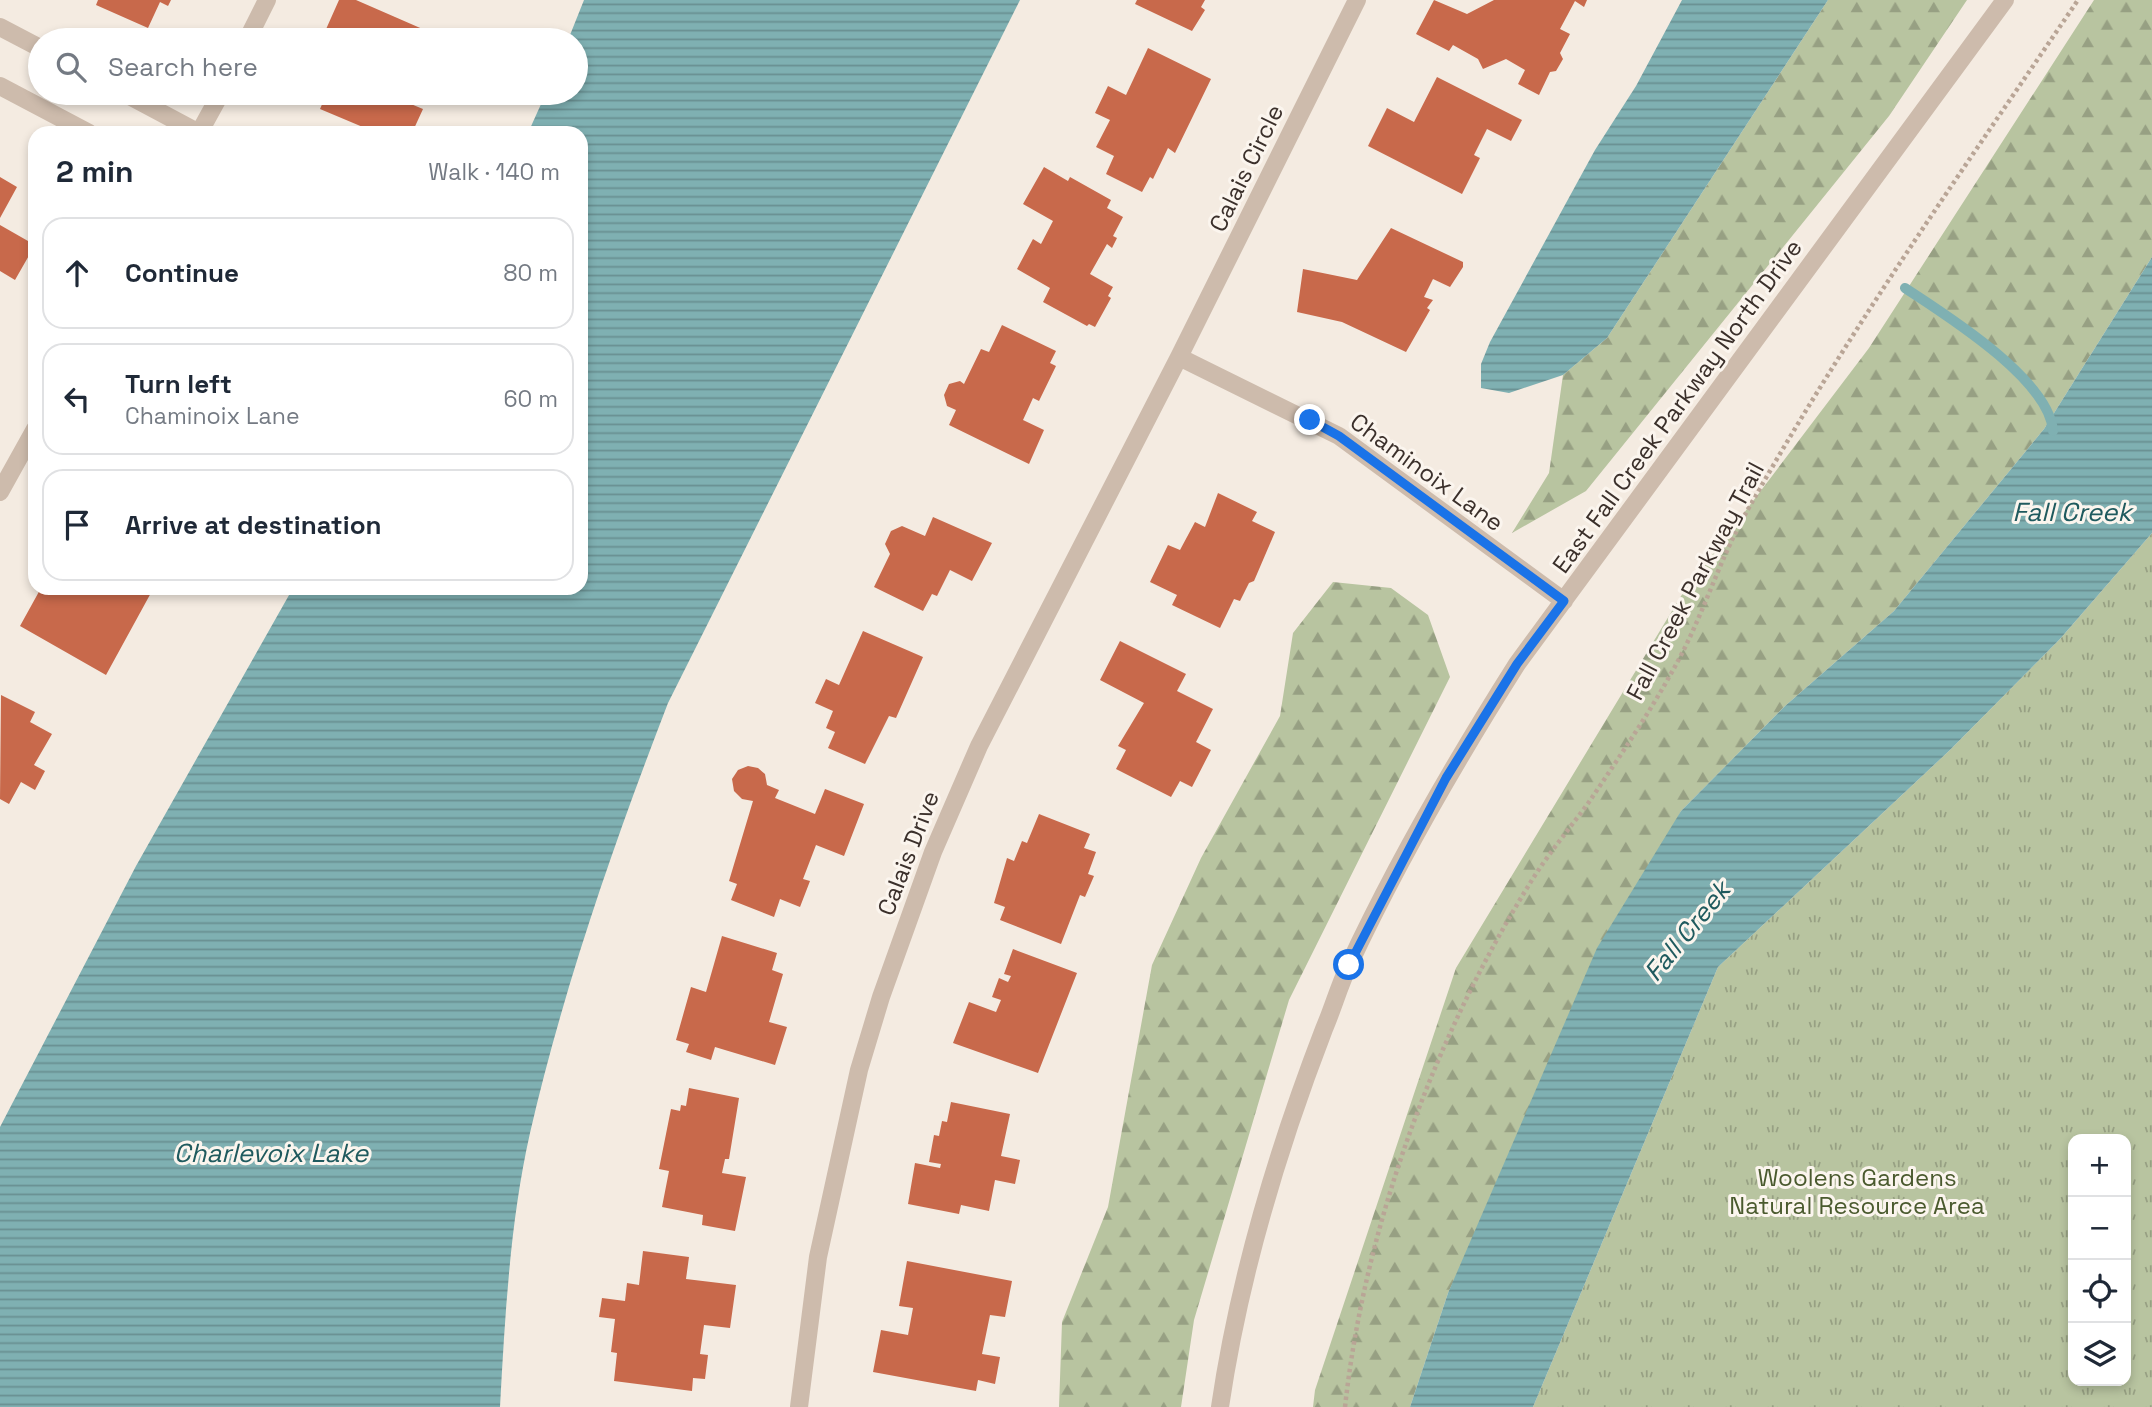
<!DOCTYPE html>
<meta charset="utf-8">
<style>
:root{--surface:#fff;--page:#f6f6f7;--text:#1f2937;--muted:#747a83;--line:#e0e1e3}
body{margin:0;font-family:"Space Grotesk",sans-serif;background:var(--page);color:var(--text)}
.controls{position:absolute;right:21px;bottom:21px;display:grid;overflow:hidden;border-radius:14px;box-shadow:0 4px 10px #0003}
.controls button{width:63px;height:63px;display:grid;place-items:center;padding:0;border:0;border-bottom:2px solid var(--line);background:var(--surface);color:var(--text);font:35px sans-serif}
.stop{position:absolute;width:21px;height:21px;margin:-16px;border:5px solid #1a73e8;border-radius:50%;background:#fff}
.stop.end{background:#1a73e8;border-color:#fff;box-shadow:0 2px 7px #0008}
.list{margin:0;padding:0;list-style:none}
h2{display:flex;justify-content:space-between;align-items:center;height:91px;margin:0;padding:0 28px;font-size:30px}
h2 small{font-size:23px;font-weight:400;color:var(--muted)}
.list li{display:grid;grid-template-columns:46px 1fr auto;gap:21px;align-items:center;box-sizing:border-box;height:112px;margin:0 14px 14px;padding:0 14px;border:2px solid var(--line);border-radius:21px}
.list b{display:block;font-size:26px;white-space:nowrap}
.list p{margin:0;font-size:23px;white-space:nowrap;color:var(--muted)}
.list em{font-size:23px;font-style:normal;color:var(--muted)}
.icon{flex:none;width:38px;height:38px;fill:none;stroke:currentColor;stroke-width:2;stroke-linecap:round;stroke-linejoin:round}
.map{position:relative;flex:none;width:2152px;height:1407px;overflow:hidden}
.search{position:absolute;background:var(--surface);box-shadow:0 4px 10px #0003;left:28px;top:28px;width:560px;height:77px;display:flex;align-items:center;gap:18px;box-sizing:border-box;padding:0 24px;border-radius:38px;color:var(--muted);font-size:26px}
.panel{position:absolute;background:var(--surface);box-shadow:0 4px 10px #0003;left:28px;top:126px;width:560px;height:469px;border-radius:21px}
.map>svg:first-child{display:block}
</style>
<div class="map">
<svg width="2152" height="1407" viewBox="0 0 2152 1407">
<defs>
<pattern id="forest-firs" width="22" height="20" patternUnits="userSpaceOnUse" patternTransform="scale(1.75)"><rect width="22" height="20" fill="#b8c4a0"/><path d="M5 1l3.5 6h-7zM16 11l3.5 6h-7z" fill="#97a083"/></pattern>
<pattern id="park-tufts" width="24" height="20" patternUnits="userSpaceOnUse" patternTransform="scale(1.75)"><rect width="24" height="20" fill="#b8c4a0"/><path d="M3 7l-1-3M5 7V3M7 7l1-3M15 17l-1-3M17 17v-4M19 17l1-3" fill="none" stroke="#97a083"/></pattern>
<pattern id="water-rules" width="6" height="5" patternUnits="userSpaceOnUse" patternTransform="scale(1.75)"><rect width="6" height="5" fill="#7fb0b2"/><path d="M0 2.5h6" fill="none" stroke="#699091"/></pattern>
</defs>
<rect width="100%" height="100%" fill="#f4ebe1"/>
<path fill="url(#forest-firs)" d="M 1828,0 L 1967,0 L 1889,116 L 1586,491 L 1512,533 L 1549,473 L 1563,375 L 1607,338 Z
M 2094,0 L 2152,0 L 2152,257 L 2044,429 L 1894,611 L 1785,706 L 1681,811 L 1448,1293 L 1410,1407 L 1313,1407 L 1315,1390 L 1456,968 L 1681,596 L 1869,348 Z
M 1333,582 L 1391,588 L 1428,615 L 1450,677 L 1289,1000 L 1194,1320 L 1181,1407 L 1059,1407 L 1062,1322 L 1108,1207 L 1152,965 L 1201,858 L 1280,716 L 1293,633 Z"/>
<path fill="url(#park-tufts)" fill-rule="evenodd" d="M 2152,533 L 2152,1407 L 1533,1407 L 1718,967 L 1950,750 L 2060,639 ZM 2073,1139 L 2126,1139 L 2126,1381 L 2073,1381 Z"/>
<path fill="url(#water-rules)" d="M 584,0 L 1020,0 L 668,703 C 614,843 564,986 530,1133 C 510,1222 505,1316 500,1407 L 0,1407 L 0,1127 L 136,866 L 293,588 L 581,588 L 581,133 L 528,133 L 546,93 L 576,93 L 576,40 L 568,40 Z
M 1682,0 L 1828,0 L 1607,338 L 1563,375 L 1509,393 L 1481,388 L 1481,364 L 1490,342 L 1595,150 L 1636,86 Z
M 2152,257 L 2152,533 L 2060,639 L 1950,750 L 1718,967 L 1533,1407 L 1410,1407 L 1448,1293 L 1597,948 L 1681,811 L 1785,706 L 1894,611 L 2044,429 Z"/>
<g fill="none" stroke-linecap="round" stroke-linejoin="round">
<path stroke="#7fb0b2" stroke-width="10" d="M 1905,288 C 1946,315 2049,379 2053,431"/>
</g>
<path fill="#c8694b" d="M 98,0 L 171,0 L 168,6 L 160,2 L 148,28 L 96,5 Z
M 339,0 L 356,0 L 434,34 L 431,40 L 334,40 L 323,36 Z
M 1137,0 L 1205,0 L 1201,7 L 1205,10 L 1192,31 L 1135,4 Z
M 1434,0 L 1467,14 L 1494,0 L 1587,0 L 1584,7 L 1575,1 L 1560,29 L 1570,34 L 1560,53 L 1563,59 L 1556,71 L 1550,72 L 1539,95 L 1518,84 L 1525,70 L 1506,59 L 1483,69 L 1478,59 L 1453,45 L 1449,51 L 1416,34 Z
M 1148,48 L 1211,79 L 1175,153 L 1168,148 L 1153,179 L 1150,177 L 1142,192 L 1106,174 L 1114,156 L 1096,147 L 1110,120 L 1095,113 L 1108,86 L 1126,95 Z
M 1437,77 L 1522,120 L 1511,141 L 1487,129 L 1474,155 L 1480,158 L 1462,194 L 1368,146 L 1387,108 L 1414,122 Z
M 327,93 L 410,93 L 406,102 L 423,109 L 412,133 L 377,133 L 320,109 Z
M 1044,167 L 1068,181 L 1070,177 L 1111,200 L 1107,208 L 1123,217 L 1113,236 L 1117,238 L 1112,248 L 1107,244 L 1090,274 L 1113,287 L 1108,296 L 1111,298 L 1095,327 L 1089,324 L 1087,326 L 1043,302 L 1050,288 L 1017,269 L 1033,239 L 1041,244 L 1053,221 L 1023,204 Z
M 0,177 L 17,187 L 0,218 Z
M 0,225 L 35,245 L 15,280 L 0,271 Z
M 1391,228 L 1463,262 L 1463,267 L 1450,287 L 1433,279 L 1424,297 L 1433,300 L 1427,308 L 1430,310 L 1406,352 L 1342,322 L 1297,312 L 1303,269 L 1357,280 Z
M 1002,325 L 1056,351 L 1050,363 L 1056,366 L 1039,401 L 1033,398 L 1023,420 L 1044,430 L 1029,464 L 949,425 L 956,410 L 947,406 L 944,395 L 949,384 L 960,381 L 964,384 L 981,349 L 989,352 Z
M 1218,493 L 1257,512 L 1252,521 L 1275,532 L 1254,581 L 1249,583 L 1240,601 L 1234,599 L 1220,628 L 1172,605 L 1177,595 L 1150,582 L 1168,545 L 1180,550 L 1195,522 L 1205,527 Z
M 933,517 L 992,543 L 972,581 L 950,570 L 937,596 L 932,594 L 923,611 L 874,587 L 890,554 L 885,544 L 891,531 L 902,526 L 925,536 Z
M 41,588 L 61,595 L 65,588 L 147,588 L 152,591 L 106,675 L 20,626 Z
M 863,631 L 923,657 L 896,718 L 889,716 L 865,764 L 828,748 L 835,732 L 826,728 L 833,711 L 815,703 L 826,679 L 839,685 Z
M 1120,641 L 1186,674 L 1177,691 L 1213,709 L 1196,742 L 1211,750 L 1192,787 L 1180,781 L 1171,797 L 1116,769 L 1126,750 L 1118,746 L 1144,703 L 1100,680 Z
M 1,695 L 35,712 L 30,722 L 52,734 L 34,765 L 45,771 L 35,790 L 21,782 L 9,804 L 0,799 Z
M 748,766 L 758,768 L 765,774 L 767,785 L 779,790 L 775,798 L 815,814 L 825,789 L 864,804 L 844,856 L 816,845 L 803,879 L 810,881 L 800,907 L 780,899 L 774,917 L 731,900 L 737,884 L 729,881 L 753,801 L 742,799 L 734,791 L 732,779 L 738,770 Z
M 1039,814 L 1090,834 L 1084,848 L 1096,852 L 1088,874 L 1094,876 L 1085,897 L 1080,895 L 1061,944 L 1000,920 L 1005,907 L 994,903 L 1007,858 L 1014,861 L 1022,841 L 1027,843 Z
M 722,936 L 777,953 L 772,970 L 783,974 L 769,1022 L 787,1027 L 775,1065 L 715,1047 L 711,1060 L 686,1052 L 689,1044 L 676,1040 L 691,987 L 706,992 Z
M 1013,949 L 1077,973 L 1038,1073 L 953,1043 L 969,1002 L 996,1012 L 1001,1000 L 992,997 L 999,978 L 1008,982 L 1011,976 L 1004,974 Z
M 689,1088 L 739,1098 L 729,1159 L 725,1159 L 722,1173 L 746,1177 L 735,1231 L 702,1225 L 703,1215 L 662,1207 L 669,1171 L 659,1169 L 671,1109 L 680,1111 L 681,1105 L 686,1106 Z
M 951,1102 L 1010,1114 L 1001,1156 L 1020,1160 L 1015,1184 L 995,1180 L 989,1211 L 961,1205 L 959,1214 L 908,1204 L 915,1163 L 940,1168 L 941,1164 L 929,1162 L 934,1135 L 939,1136 L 942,1121 L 947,1122 Z
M 643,1251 L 689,1257 L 686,1279 L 736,1285 L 730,1328 L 704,1325 L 700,1354 L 708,1355 L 705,1379 L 693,1378 L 692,1391 L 614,1381 L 617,1353 L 611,1352 L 615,1319 L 599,1317 L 602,1298 L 625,1301 L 627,1283 L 639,1285 Z
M 907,1261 L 1012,1281 L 1005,1317 L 990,1315 L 982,1354 L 1000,1357 L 995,1384 L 978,1380 L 976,1391 L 873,1372 L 881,1330 L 908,1335 L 913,1308 L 899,1306 Z"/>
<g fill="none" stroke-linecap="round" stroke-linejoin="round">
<path stroke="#b9a596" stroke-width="4.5" stroke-dasharray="3.5 3.5" stroke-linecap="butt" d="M 1345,1407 C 1365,1225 1435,1035 1532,880 C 1549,853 1570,828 1589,802 C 1620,756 1653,708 1679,659 C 1703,614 1718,565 1742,520 C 1843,339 1962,171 2078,0"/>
<path stroke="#cdbbac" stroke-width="18" d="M 0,27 L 40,48
M 247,40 L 267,0
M 0,86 L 89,133
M 124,93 L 199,133
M 199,133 L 221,93
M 1179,357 L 1339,436 L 1564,601
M 0,492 L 35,429
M 799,1407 L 818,1257 L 859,1070 L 881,997 L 933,852 L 979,746 L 1179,357 L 1357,0
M 1220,1407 C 1239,1277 1277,1151 1324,1029 C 1333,1008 1339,986 1349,965 C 1398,860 1455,762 1517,664 L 2005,0"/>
</g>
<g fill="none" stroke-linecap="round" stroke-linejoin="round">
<path stroke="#1a73e8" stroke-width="9" d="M 1310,420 L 1339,436 L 1564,601 L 1517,664 L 1446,778 L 1349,965"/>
</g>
<g text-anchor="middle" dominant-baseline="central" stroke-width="6" stroke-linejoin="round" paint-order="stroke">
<g font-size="24" fill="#3b302b" stroke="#fbf5ee">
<text transform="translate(1246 168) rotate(-64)">Calais Circle</text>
<text transform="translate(1677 406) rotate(-54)">East Fall Creek Parkway North Drive</text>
<text transform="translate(1427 472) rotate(36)">Chaminoix Lane</text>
<text transform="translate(1695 581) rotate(-62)">Fall Creek Parkway Trail</text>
<text transform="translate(908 853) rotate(-69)">Calais Drive</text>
</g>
<g font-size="24" fill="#4a5a2e" stroke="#fbf5ee">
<text x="1857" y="1177">Woolens Gardens<tspan x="1857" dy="28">Natural Resource Area</tspan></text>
</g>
<g font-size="26" font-style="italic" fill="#1f5a5e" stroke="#fbf5ee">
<text x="2072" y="512">Fall Creek</text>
<text transform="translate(1687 931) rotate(-51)">Fall Creek</text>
<text x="271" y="1153">Charlevoix Lake</text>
</g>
</g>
</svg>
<div class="controls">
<button>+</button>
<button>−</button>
<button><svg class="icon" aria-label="locate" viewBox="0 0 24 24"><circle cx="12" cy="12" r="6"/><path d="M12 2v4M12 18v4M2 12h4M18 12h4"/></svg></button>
<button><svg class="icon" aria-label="layers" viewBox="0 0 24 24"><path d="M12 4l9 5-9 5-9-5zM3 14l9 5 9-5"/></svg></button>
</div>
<div class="stop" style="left:1349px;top:965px"></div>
<div class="stop end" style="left:1310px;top:420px"></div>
<div class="search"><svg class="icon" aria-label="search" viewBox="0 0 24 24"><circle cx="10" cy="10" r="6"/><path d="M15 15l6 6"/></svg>Search here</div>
<section class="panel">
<h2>2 min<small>Walk · 140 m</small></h2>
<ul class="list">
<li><svg class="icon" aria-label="ahead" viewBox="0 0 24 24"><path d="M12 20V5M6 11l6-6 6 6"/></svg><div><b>Continue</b></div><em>80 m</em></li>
<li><svg class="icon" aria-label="left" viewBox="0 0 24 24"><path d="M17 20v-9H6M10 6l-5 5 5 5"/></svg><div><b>Turn left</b><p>Chaminoix Lane</p></div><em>60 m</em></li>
<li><svg class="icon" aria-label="arrive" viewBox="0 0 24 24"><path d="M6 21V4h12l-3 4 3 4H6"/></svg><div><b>Arrive at destination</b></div></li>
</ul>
</section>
</div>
